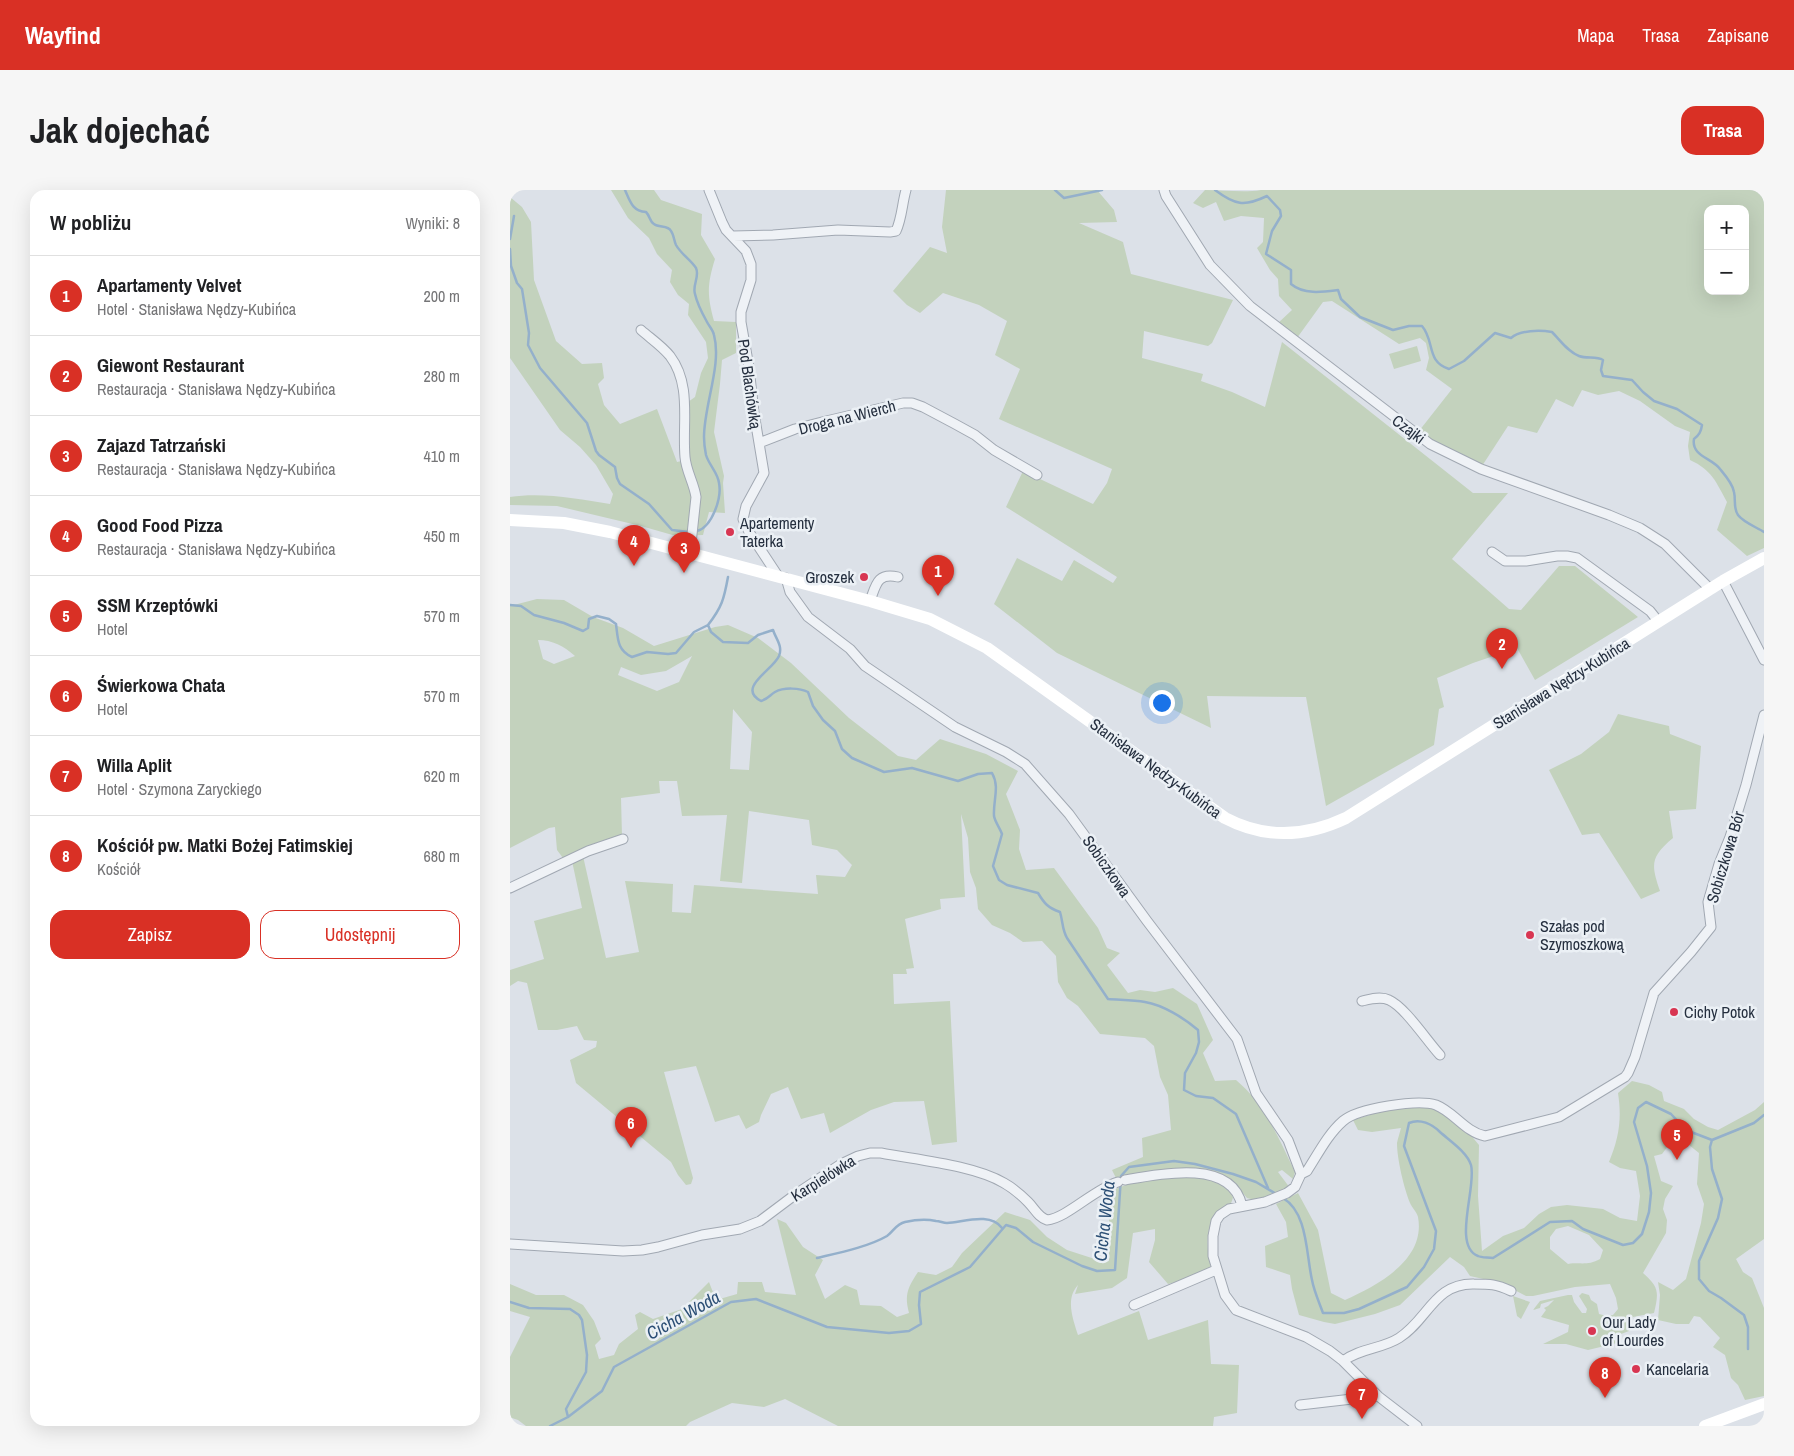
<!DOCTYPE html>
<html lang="pl">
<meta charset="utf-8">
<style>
:root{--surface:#fff;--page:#f6f6f6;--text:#202124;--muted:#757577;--line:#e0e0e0;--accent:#d93025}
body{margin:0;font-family:"Archivo Narrow",sans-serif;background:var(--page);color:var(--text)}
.controls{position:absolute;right:15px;top:15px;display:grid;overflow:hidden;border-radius:10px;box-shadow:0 5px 20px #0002}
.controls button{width:45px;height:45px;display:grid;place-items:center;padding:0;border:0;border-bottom:1px solid var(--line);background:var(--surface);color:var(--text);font:25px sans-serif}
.you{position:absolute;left:651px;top:512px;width:18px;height:18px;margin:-12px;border:4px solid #fff;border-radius:50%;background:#1a73e8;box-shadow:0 0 0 8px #1a73e833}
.badge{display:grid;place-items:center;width:32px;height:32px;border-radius:50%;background:var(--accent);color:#fff;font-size:16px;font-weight:700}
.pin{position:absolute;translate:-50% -41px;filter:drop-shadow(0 1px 2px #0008)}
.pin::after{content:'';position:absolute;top:26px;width:18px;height:15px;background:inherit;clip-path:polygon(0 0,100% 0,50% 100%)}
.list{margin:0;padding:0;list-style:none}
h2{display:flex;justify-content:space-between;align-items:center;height:65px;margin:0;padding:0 20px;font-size:21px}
h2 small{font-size:16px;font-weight:400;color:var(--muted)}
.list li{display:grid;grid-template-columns:32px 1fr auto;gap:15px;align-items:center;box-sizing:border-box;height:80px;padding:0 20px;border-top:1px solid var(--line)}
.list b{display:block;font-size:19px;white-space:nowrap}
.list p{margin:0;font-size:16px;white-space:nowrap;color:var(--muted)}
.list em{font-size:16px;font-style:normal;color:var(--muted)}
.actions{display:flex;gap:10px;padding:15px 20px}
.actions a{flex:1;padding:11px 0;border:1px solid var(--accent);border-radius:15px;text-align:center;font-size:18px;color:var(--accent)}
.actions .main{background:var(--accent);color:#fff}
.map{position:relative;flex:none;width:1254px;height:1236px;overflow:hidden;border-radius:15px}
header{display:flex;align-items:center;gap:30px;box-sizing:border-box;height:70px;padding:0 25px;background:var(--accent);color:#fff}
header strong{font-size:24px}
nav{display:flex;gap:28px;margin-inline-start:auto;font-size:18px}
.intro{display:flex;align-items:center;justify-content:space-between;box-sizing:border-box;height:120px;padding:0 30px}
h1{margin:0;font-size:35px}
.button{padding:12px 22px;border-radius:15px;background:var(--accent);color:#fff;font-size:18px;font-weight:700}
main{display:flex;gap:30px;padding:0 30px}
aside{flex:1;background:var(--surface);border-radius:15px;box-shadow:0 5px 20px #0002}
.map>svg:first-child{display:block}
</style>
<header>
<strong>Wayfind</strong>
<nav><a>Mapa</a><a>Trasa</a><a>Zapisane</a></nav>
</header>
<div class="intro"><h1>Jak dojechać</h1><a class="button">Trasa</a></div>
<main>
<aside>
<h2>W pobliżu<small>Wyniki: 8</small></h2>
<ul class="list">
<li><span class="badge">1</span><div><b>Apartamenty Velvet</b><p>Hotel · Stanisława Nędzy-Kubińca</p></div><em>200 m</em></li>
<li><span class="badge">2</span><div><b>Giewont Restaurant</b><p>Restauracja · Stanisława Nędzy-Kubińca</p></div><em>280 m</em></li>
<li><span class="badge">3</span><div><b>Zajazd Tatrzański</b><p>Restauracja · Stanisława Nędzy-Kubińca</p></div><em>410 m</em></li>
<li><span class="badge">4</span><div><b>Good Food Pizza</b><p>Restauracja · Stanisława Nędzy-Kubińca</p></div><em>450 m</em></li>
<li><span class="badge">5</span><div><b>SSM Krzeptówki</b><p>Hotel</p></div><em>570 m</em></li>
<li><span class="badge">6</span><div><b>Świerkowa Chata</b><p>Hotel</p></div><em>570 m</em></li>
<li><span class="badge">7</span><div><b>Willa Aplit</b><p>Hotel · Szymona Zaryckiego</p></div><em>620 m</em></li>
<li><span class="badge">8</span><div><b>Kościół pw. Matki Bożej Fatimskiej</b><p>Kościół</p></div><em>680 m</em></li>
</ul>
<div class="actions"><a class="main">Zapisz</a><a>Udostępnij</a></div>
</aside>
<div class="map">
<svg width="1254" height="1236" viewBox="0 0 1254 1236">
<rect width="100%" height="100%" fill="#dce1e8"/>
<path fill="#c3d2bd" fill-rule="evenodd" d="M 101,0 L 144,0 L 151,10 L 192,24 L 191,45 L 205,69 C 197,95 197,105 204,131 L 226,132 L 226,163 L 212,170 L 210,194 L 204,242 L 214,286 L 213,293 L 215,323 L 199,322 L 193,345 L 166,346 L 131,336 L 47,316 L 0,315 L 0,307 C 33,302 68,309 100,314 L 103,304 L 86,275 L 70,257 L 50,240 L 0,168 L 0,7 L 12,17 L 21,32 L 24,90 L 46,151 L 72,174 L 92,173 L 94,188 L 88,194 L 94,215 L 110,234 L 147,219 L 167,272 L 180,269 L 180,236 L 178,212 L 185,207 L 191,183 L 198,168 L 196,152 L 178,125 L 179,114 L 168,105 L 160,92 L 162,80 L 147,64 L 139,48 L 118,28 Z
M 436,0 L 587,0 L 604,20 L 607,32 L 569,33 L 613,52 L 621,84 L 723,110 L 702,153 L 698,156 L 634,141 L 632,168 L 693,184 L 691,191 L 722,202 L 755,217 L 772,152 L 963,303 L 998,303 L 942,369 L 999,419 L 1011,420 L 1049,376 L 1065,376 L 1128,427 L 1025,490 L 1007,458 L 963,473 L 927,488 L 934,517 L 929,519 L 924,555 L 816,616 L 796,507 L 697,506 L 701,538 L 547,463 L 484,414 L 507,368 L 552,391 L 564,370 L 603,393 L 607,387 L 496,317 L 513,281 L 583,314 L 597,293 L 602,279 L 489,229 L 510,179 L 485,165 L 497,131 L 469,115 L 433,103 L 410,123 L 397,115 L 383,101 L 420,57 L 437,63 L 432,37 Z
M 695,0 C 714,0 734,3 751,0 L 1254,0 L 1254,358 L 1237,366 L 1207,340 L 1217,312 C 1206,292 1202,280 1180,270 L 1178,256 L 1180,242 L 1165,236 L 1130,211 L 1109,201 L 1088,205 L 1072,200 L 1063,217 L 1046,209 L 1027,243 L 998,236 L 972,276 L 936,259 L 909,241 L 942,199 L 916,180 L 919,168 L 916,153 L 910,148 L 889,154 L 822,111 L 813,112 L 787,148 L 767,134 L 782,120 L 769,106 L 768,89 L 760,80 L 747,58 L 753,52 L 754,28 L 731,26 L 714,31 L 706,12 L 693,18 L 683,13 ZM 1198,19 L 1235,19 L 1235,101 L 1198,101 Z
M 907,156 L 911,171 L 884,179 L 879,164 Z
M 27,409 L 54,410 L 83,427 L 113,438 L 144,456 L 205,437 L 218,435 L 248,448 L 281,473 L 339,528 L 388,566 L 406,570 L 430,549 L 476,564 L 508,581 L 496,604 L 510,640 L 509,659 L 516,680 L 544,678 L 588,738 L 597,758 L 610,763 L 597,775 L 618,803 L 630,800 L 645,802 L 663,798 L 687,814 L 703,850 L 693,863 L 705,891 L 726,890 C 755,914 769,949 785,982 L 783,989 L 772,980 L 768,982 L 780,998 L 758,1009 L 745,1010 L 737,1008 L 727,996 L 709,985 L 689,981 L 607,990 L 602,980 L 633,967 L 632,948 L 661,940 L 658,905 L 650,887 L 644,856 L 635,848 L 590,844 L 568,816 L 557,808 L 548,792 L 546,766 L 532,751 L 513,752 L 500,743 L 482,735 L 468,719 L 466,698 L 460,682 L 458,648 L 451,624 L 455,707 L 430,709 L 431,719 L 395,729 L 404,778 L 396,779 L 397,784 L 383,784 L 384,814 L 440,811 L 447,952 L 422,955 L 414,911 L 384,912 L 361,920 L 320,943 L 314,923 L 291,929 L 278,897 L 261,904 L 251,925 L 249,932 L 236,939 L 229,925 L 205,932 L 186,876 L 154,882 L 183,988 L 181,994 L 176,995 L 168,985 L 161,972 L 66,893 L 60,870 L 86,857 L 87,851 L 74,850 L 67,836 L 47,840 L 28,840 L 17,793 L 8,791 L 0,796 L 0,780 L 34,769 L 24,731 L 72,718 L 62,671 L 73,666 L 96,768 L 129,762 L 115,691 L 163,694 L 162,722 L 181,723 L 184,695 L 308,704 L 306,685 L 335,687 L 342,675 L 327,660 L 302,655 L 299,630 L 239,621 L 232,693 L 210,691 L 217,625 L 172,626 L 167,591 L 149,591 L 150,603 L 111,608 L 112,646 L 53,668 L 47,660 L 45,637 L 39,638 L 0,658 L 0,416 ZM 28,450 C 42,450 54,456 65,466 L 44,474 L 33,469 ZM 182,466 L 169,492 L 147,501 L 108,485 L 111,477 L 131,485 L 156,481 ZM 223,519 L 242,542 L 239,580 L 220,579 Z
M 1108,524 L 1159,536 L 1160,544 L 1191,556 L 1186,619 L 1159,621 L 1163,648 C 1140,667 1141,675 1150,701 L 1131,709 L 1089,643 L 1072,645 L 1039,580 L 1071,564 L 1099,542 Z
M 1122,891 L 1139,895 L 1152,902 L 1154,911 L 1174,919 L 1184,929 L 1198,937 L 1208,940 L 1245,920 L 1254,912 L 1254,1049 L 1226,1069 L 1233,1082 L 1242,1088 L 1254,1118 L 1254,1206 L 1235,1210 L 1228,1195 L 1221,1188 L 1215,1165 L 1203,1157 L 1210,1148 L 1190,1127 L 1184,1126 L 1179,1134 L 1166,1134 L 1148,1130 L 1150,1105 L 1148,1092 L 1163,1100 L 1176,1089 L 1191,1033 L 1194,1014 L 1187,994 L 1189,963 L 1174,951 L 1164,948 L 1152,964 L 1144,966 L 1151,991 L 1163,996 L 1155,1009 L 1153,1019 L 1157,1030 L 1156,1043 L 1133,1083 C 1149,1097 1149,1102 1144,1123 L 1123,1127 L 1120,1133 L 1119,1141 L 1111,1144 L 1107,1153 L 1078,1160 L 1056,1154 L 1033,1154 L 1058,1142 L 1059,1135 L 1031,1127 L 1036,1120 L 1034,1118 L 1038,1116 L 1044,1110 L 1031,1114 L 1030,1118 L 1023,1120 L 1030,1111 L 1058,1105 L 1062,1105 L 1064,1112 L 1072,1123 L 1076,1123 L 1077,1119 L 1069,1106 L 1072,1103 L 1079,1105 L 1081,1110 L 1087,1114 L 1089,1124 L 1097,1126 L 1103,1125 L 1108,1119 L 1106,1108 L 1100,1094 L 1065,1097 L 1023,1106 L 1016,1106 L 991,1093 L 960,1086 L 954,1077 L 940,1067 L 890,1115 L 865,1124 L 825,1134 L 814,1132 L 789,1125 L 782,1099 L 780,1085 L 756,1077 L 755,1056 L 778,1047 L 776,1032 L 766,1014 L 788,1003 L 808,1040 L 821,1103 L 835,1110 C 868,1095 916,1070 908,1027 C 907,1022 902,1018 900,1013 C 894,998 887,969 887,953 C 888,948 890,942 891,938 L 862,942 L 848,940 L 843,930 L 886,917 L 930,917 L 959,943 L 969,955 L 968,1006 L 972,1061 L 993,1046 L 1014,1038 L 1029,1024 L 1041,1017 L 1057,1015 L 1093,1019 L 1110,1028 L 1127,1031 L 1130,1006 L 1126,981 L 1110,978 L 1099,972 C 1109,948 1112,929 1108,903 ZM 1058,1036 L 1079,1045 L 1093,1060 L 1090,1069 C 1078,1076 1071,1072 1058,1074 L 1040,1059 L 1040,1047 L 1046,1039 Z
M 674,986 C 691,987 714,990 723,1007 C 721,1020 707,1024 701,1034 C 695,1047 698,1065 701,1078 L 685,1087 L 658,1094 L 639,1072 L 645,1050 L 645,1039 L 623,1043 L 617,1088 L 602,1098 L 565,1104 L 568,1095 C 555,1109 563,1129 568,1145 L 629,1121 L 638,1150 L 698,1130 L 701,1174 L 729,1175 L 727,1223 L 704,1227 L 703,1236 L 328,1236 L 275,1209 L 254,1217 L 222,1213 L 180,1232 L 176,1236 L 16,1236 L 8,1230 L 2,1228 L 0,1229 L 0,1167 L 20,1127 L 0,1121 L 0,1094 L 26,1105 L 54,1105 L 73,1115 L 84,1131 L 91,1149 L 85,1155 L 89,1169 L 104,1165 L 109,1154 L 128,1139 L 125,1125 L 130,1122 L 143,1129 L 172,1119 L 199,1092 L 206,1110 L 227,1104 L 228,1092 L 252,1092 L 255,1102 L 286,1105 L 267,1029 L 276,1033 L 293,1057 L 313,1070 L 305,1085 L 315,1109 L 335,1095 L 347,1100 L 350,1115 L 371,1116 L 387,1127 L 399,1123 C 394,1105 398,1097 408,1082 L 426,1085 L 442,1077 L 452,1063 L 495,1022 L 520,1030 L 537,1047 L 557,1060 L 594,1072 L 599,1071 L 599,1002 C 622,990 648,988 674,986 Z
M 1003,1106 L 1020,1112 L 1011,1129 L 1007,1126 Z"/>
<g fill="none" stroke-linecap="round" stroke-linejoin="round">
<path stroke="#94b0cb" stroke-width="2.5" d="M 115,0 C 120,11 122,21 136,22 C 140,26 140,32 144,34 C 149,38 158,35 161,41 C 164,45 164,51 166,55 C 171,64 181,70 186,78 C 190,87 182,95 185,104 C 187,113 192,123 197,132 C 199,136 203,140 204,145 C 212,175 194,215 194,247 C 194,252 195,260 196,265 C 199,275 208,283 209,293 C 212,308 202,337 187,341
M 545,0 L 554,8 L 592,0
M 705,0 C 725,15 734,17 757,6 L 770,20 L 771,26 L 762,41 L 756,64 L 781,80 L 781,94 C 794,105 813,102 828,100 L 831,109 L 850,127 L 883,140 L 899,136 L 912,136 C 925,151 916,172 939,179 L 954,171 L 985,143 L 1001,148 C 1010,140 1030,140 1042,142 C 1050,150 1058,162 1069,166 C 1077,169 1086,166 1093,170 L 1091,180 L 1093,186 L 1122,190 L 1133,202 L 1144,211 L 1167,219 L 1192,235 C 1191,242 1189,245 1184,249 C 1181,266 1202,268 1210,279 C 1215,285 1223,294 1224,302 C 1226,310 1223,318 1228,325 C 1233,332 1246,337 1254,342
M 0,49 L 4,26
M 0,59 L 1,76 L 7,93 L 12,99 L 19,143 L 18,155 L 30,178 L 77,233 L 86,261 L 89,265 L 105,277 L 107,288 L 110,294 L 139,314 L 162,340 L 179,342
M 0,415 L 11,416 L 24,425 L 54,433 L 73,441 L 78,438 L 79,429 L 87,426 L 99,429 L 106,434 C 108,449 107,460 122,467 L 137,462 L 158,464 L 166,463 L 184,442 L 198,435 L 201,442 L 213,452 L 238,453 L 248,445 L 263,440 C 266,449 273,456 269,466 C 263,480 226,498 251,511 C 258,509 260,505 265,502 C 274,497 290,498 298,502 L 303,516 L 313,530 L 325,541 L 332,559 L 342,568 L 374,582 L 402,578 L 448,591 L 468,584 L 482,583 C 490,597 483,610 484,626 C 485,632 490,638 492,644 L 483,676 L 489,690 L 497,695 L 528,703 C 534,713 538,718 550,722 C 553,732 552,739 557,748 L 598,809 C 610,810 623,810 635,812 C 653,815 674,828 688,840 L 689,852 L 686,863 L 675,883 L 674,900 L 686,906 L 703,908 L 726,924 L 758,998
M 198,435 C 212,417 214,409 218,387
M 1202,950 L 1200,957 L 1202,979 L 1212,1009 L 1208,1028 L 1189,1071 L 1189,1089 L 1199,1101 L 1211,1108 L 1234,1125 L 1238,1137 L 1238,1159
M 773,1008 C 798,1023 796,1064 802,1090 C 804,1101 809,1112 813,1123 L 834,1123 L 849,1119 L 897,1097 L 914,1077 L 924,1059 L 926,1041 L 894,956 L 899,933 C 910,928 922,934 930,942 C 940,951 957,962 961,975 C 967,996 942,1056 968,1066 C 972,1068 978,1067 983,1068 L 1040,1032 L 1062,1031 L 1073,1039 L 1113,1055 L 1123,1053 L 1132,1044 L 1139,1022 L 1141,1003 L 1137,976 L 1124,932 L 1128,918 L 1136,912 L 1161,924 L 1176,940 L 1202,950 L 1244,933 L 1254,925
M 307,1068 C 328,1063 358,1057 377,1046 C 384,1041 386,1034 395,1032 C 404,1030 417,1029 426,1031 C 430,1031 433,1033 437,1033 C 454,1032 480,1022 492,1038
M 0,1112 L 19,1118 L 60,1119 L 69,1125 L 72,1130 L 77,1165 L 76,1182 L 56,1219 L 58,1227 L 92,1201 L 104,1177 L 221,1112 L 246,1109 L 317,1137 L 379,1143 L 399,1141 L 411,1134 L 409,1115 L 410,1102 L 460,1077 L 496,1035 L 506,1038 L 523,1052 L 572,1076 L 587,1081 L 605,1080 L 611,986 L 619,977 L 664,971 L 685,974 L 723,984 L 746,992 L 768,1005
M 40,1236 L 58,1227"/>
<g stroke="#a1a8b2" stroke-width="11">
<path id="street" d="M 199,0 L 212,32 L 216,40 L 236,61 L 241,74 L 241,90 L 231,122 L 231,132 L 239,177 L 244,223 L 254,283 L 236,316 L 233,329 L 239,342 L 268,386
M 654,0 L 656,6 L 700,75 L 740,116 L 920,254 L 971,279 L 1099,325 L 1130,338 L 1155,354 L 1200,399
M 223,46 L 263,45 L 328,40 L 380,42 L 386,41 C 392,28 392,14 396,0
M 131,140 C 140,148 152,156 160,166 C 182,195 172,233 175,267 C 176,281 184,293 186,307 L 180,363
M 249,253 L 285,239 L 312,232 L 393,213 L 402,213 L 413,217 L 445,234 L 465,245 L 484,260 L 527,285
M 982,362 L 995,371 L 1016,371 L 1047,366 L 1057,366 L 1067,368 L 1140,421 L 1148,431
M 276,388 L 280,402 L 298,427 L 340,459 L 355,476 L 445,537 L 496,562 L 515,574 L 559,624 L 637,731 L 727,849 L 746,903 L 778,950 L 791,984 L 785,997 L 777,1003 L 755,1012 L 719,1019 L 710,1025 L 706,1031 L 703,1046 L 703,1066 L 715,1105 L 726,1120 L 796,1147 L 820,1161 L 833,1171 L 868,1206 L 907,1236
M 1213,391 L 1254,470
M 360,411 C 366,395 367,382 388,387
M 0,698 L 78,661 L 113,649
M 852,811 C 860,809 871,806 879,810 C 895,817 917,851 930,865
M 791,984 L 797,981 C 808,964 818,944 833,931 C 848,918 908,909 926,915 C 944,922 955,942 975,946 L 1049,927 L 1115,887 L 1118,883 L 1125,867 L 1144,803 L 1181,762 L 1201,737 L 1198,712 L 1209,674 L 1220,647 L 1236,595 L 1254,525
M 615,990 C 648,984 722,968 732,1016
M 0,1054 L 113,1061 L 132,1060 L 148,1057 L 192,1045 L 230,1039 L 250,1031 L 286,1004 L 331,974 L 348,966 L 360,963 L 371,963 C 407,970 463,975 494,993 C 503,998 511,1005 518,1012 C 525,1019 528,1027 537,1030 C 557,1028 584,999 608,992
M 624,1115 L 706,1080
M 833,1171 C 850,1158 872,1159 889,1148 C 918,1130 924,1093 964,1094 C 980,1094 986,1094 1001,1101
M 790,1215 L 868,1206"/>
</g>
<use href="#street" stroke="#eff2f6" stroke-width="9"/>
<path stroke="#fff" stroke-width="12" d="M 0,330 L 54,333 L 100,342 L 360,411 L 420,429 L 477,458 L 715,628 C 755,649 796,647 836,628 L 1213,391 L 1254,368
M 1195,1236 L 1254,1214"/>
</g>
<g fill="#d83652" stroke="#ebf0f5" stroke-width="2">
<circle cx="220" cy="342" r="5"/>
<circle cx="354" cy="387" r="5"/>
<circle cx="1020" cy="745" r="5"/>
<circle cx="1164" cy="822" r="5"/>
<circle cx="1082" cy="1141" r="5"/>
<circle cx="1126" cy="1179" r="5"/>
</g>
<g text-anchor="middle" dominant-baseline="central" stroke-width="5" stroke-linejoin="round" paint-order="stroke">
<g font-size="16" fill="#252f3f" stroke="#ebf0f5">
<text transform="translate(240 194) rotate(82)">Pod Blachówką</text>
<text transform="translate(337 227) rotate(-14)">Droga na Wierch</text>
<text transform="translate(899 239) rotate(37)">Czajki</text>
<text transform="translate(1051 493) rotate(-32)">Stanisława Nędzy-Kubińca</text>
<text transform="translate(646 578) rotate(36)">Stanisława Nędzy-Kubińca</text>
<text transform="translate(1215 667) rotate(-73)">Sobiczkowa Bór</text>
<text transform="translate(597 676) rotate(55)">Sobiczkowa</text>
<text transform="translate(313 988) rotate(-32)">Karpielówka</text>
</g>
<g font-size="16" fill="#252f3f" stroke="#ebf0f5" text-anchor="start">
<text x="230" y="333">Apartementy<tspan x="230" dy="18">Taterka</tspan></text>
<text x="344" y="387" text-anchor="end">Groszek</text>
<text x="1030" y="736">Szałas pod<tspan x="1030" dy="18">Szymoszkową</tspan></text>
<text x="1174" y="822">Cichy Potok</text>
<text x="1092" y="1132">Our Lady<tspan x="1092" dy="18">of Lourdes</tspan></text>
<text x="1136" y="1179">Kancelaria</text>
</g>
<g font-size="18" font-style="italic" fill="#2c4f75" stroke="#ebf0f5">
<text transform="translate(594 1031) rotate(-84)">Cicha Woda</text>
<text transform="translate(173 1125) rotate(-29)">Cicha Woda</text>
</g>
</g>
</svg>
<div class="controls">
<button>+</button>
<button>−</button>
</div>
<div class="you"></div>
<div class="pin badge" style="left:428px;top:406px">1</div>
<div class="pin badge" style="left:992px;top:479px">2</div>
<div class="pin badge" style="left:174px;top:383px">3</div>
<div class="pin badge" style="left:124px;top:376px">4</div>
<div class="pin badge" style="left:1167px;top:970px">5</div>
<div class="pin badge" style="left:121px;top:958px">6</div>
<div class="pin badge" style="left:852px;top:1229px">7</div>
<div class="pin badge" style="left:1095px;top:1208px">8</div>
</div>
</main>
